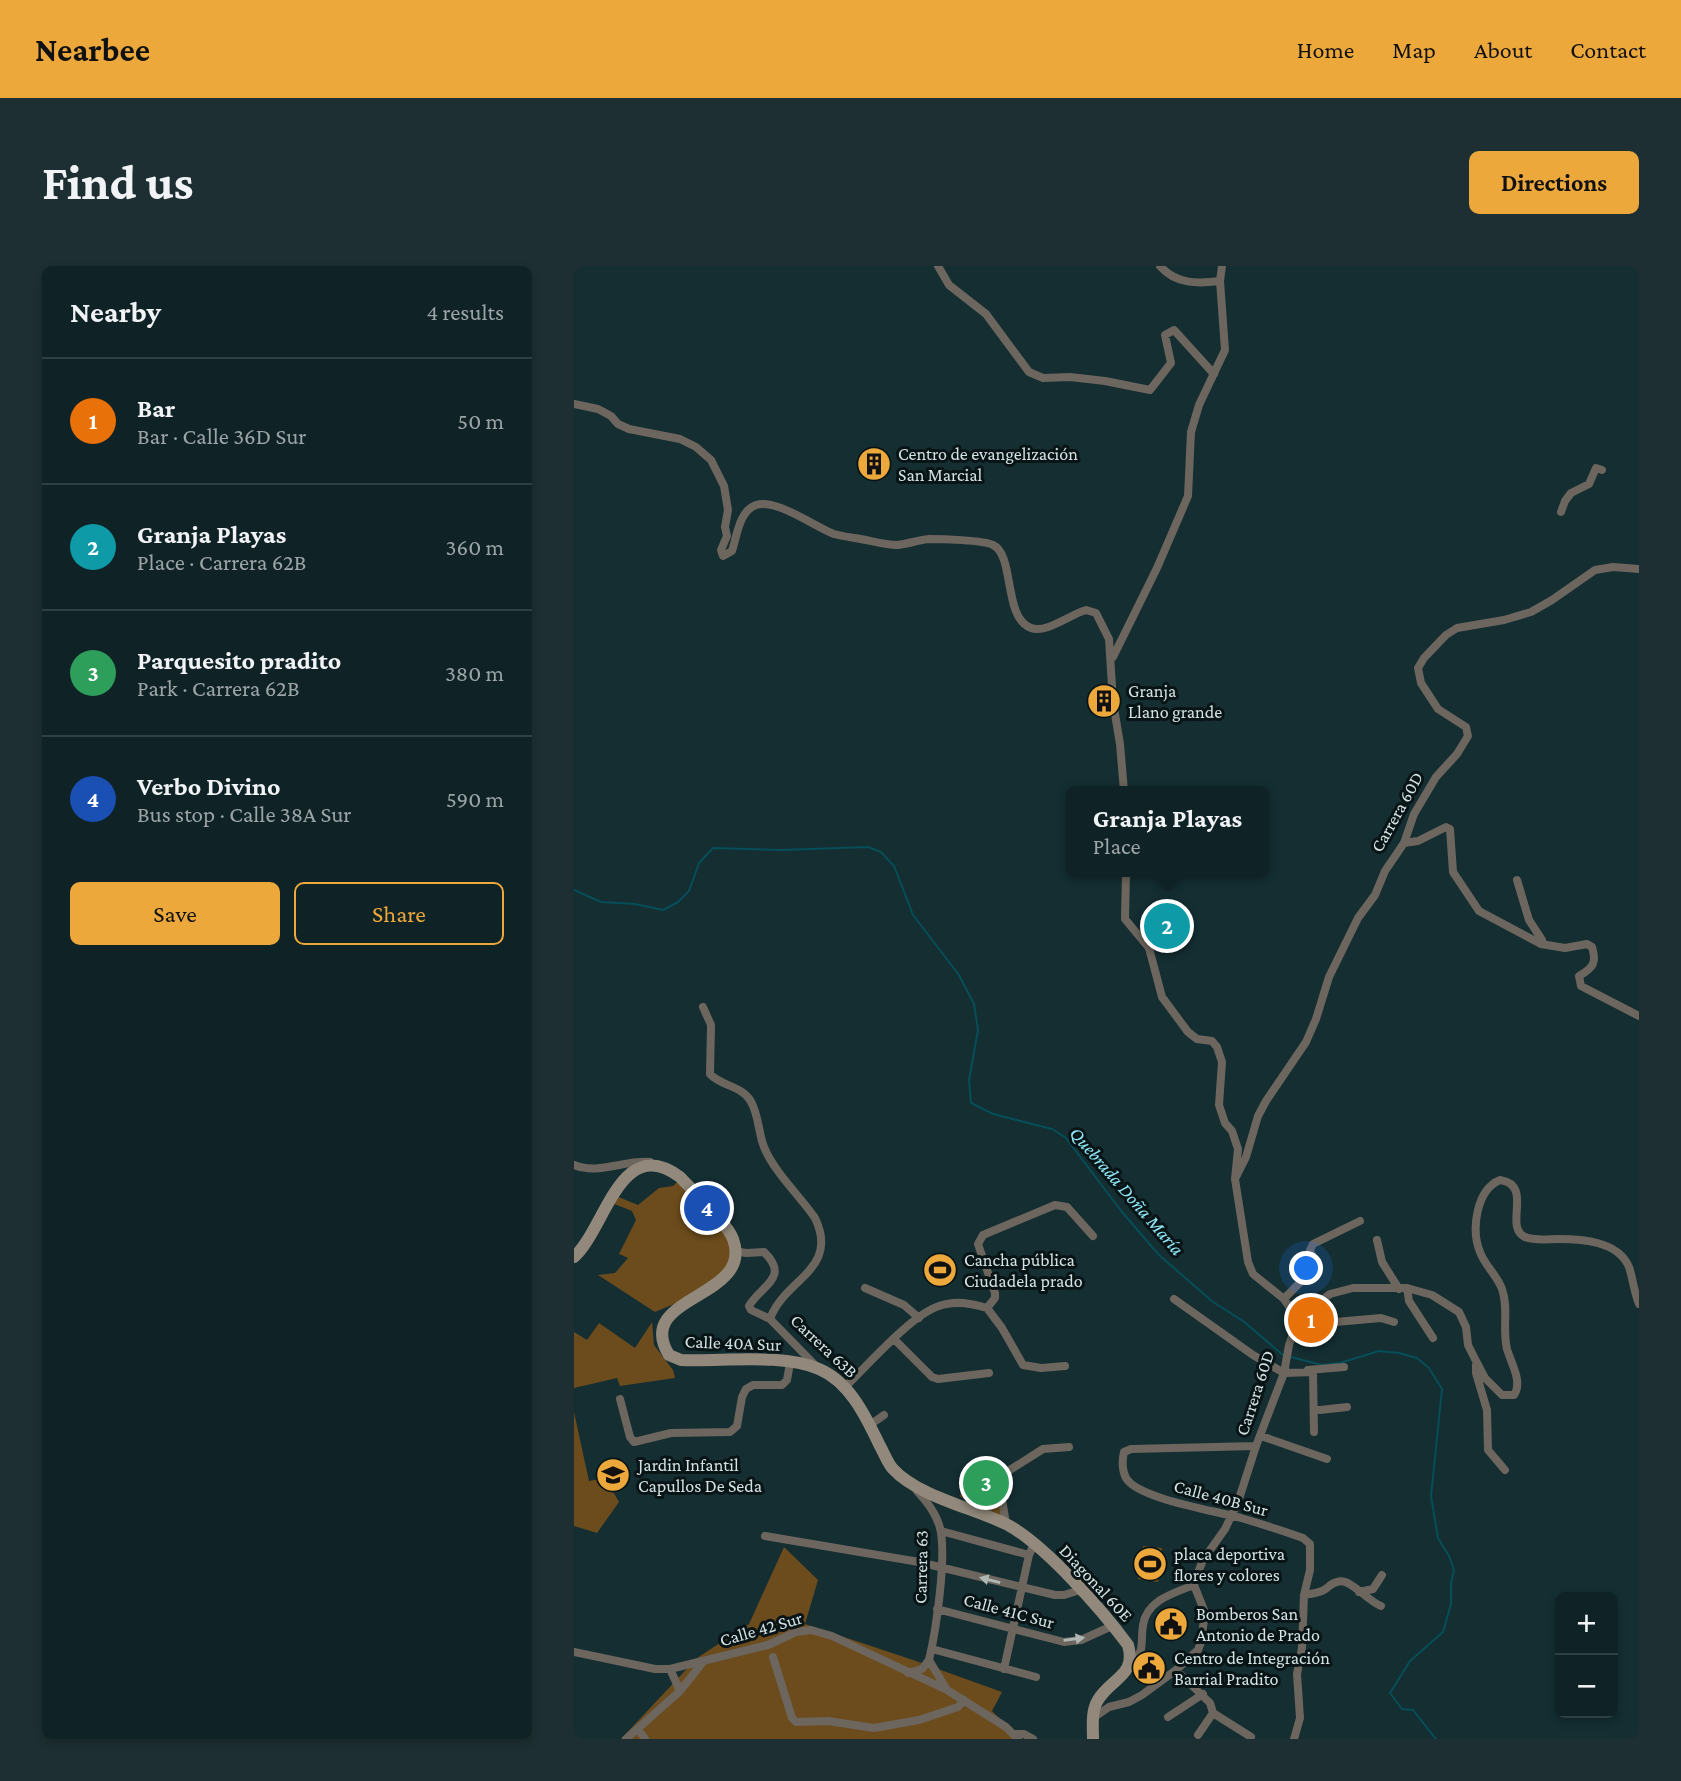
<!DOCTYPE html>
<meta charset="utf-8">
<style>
:root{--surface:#0f2226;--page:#1d2f32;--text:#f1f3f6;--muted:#9ba4a7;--line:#2f3f43;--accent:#eda83c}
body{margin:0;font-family:"Crimson Pro",serif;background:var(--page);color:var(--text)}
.controls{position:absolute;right:21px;bottom:21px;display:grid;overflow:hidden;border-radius:10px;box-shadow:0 4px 10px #0003}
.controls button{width:63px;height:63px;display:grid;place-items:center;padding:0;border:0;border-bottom:2px solid var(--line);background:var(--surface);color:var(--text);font:35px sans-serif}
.you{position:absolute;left:733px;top:1003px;width:24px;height:24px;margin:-18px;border:5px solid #fff;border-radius:50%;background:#1a73e8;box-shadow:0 0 0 10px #1a73e833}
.badge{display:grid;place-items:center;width:46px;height:46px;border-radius:50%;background:var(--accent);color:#fff;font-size:23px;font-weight:700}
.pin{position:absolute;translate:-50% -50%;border:4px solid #fff;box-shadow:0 2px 7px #0006}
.popup{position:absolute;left:492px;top:520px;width:203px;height:91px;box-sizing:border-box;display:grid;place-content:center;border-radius:10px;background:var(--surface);filter:drop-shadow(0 2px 5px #0005);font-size:23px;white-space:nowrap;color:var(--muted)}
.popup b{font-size:26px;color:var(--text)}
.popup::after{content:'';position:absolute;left:50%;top:100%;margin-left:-14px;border:14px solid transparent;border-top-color:var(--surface)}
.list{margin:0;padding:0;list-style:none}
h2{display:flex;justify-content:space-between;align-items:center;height:91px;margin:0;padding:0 28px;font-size:30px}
h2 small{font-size:23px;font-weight:400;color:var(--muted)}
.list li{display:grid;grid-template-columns:46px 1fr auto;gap:21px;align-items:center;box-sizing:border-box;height:126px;padding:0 28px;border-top:2px solid var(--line)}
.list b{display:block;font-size:26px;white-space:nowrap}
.list p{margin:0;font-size:23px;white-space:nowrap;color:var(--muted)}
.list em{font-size:23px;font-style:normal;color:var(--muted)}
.actions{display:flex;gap:14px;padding:21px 28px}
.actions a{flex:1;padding:16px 0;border:2px solid var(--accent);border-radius:10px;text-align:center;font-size:24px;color:var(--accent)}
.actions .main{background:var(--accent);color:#111}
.map{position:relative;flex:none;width:1065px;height:1473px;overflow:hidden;border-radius:10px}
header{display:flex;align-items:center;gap:42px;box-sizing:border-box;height:98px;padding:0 35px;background:var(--accent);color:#111}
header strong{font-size:33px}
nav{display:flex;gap:38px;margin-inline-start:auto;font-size:24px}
.intro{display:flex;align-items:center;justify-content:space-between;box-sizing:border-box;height:168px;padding:0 42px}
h1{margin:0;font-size:49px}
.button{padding:18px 32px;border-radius:10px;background:var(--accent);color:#111;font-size:24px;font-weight:700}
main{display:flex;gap:42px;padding:0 42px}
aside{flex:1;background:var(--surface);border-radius:10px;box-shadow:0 4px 10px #0003}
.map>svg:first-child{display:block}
</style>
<header>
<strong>Nearbee</strong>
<nav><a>Home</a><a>Map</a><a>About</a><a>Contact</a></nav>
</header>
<div class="intro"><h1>Find us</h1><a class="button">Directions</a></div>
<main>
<aside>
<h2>Nearby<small>4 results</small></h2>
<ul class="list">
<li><span class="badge" style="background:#e8710a">1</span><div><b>Bar</b><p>Bar · Calle 36D Sur</p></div><em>50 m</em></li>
<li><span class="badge" style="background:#0f9aa8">2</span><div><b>Granja Playas</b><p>Place · Carrera 62B</p></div><em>360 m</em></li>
<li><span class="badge" style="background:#2e9e5b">3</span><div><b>Parquesito pradito</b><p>Park · Carrera 62B</p></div><em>380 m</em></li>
<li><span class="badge" style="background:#1a4fb4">4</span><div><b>Verbo Divino</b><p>Bus stop · Calle 38A Sur</p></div><em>590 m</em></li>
</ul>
<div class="actions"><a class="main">Save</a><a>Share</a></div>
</aside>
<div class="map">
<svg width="1065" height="1473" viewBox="0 0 1065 1473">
<rect width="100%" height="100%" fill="#142e32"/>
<path fill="#6c4c1c" d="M 105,914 C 121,933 142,952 154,973 C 174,1010 105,1036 81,1046 L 24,1009 L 41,1007 L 54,992 L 45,988 L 62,954 L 58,945 L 38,937 L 42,930 L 64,939 L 85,922 L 99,920 Z
M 78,1056 L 80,1079 L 99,1104 L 101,1112 L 46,1120 L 43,1112 L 0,1122 L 0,1066 L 13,1074 L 25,1057 L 61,1082 Z
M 0,1146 L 15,1215 L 31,1212 L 45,1236 L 23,1267 L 0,1260 Z
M 419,1203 L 428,1250 L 385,1230 Z
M 569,1280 L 588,1282 L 584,1316 L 564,1313 Z
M 210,1281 L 244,1314 L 231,1358 L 339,1394 L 428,1426 L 418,1445 L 447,1473 L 47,1473 L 123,1392 L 175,1358 Z"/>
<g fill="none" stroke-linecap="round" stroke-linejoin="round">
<path stroke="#064e58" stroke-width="2" d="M 0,624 L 27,636 L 61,638 L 89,644 L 104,636 L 115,625 L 125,597 L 139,582 L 206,584 L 294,581 L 307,586 L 320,600 L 339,649 L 385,709 L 400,738 L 404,764 L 395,814 L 397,837 L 419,848 L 478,863 L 492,872 L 548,946 L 585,989 L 639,1036 L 669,1055 L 709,1089
M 717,1091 L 748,1099 L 766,1097 L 805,1085 L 825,1087 L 843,1092 L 855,1102 L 868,1123 L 857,1230 L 864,1272 L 875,1290 L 880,1304 L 877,1317 L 877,1338 L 869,1366 L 836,1395 L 816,1427 L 828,1443 L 839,1444 L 862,1473"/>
<path stroke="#6d665e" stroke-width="8" d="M 364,0 L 375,19 L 412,48 L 455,106 L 469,112 L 496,111 L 531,115 L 576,124 L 597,97 L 591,69 L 600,64 L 640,108
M 586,0 C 602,18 623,18 646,15
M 0,138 L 24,143 L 37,150 L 44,158 L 55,163 L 106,173 L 122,181 L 137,194 L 150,220 L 154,244 L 151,261 L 153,270 L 147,284 L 149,290 L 158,285 C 163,270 165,245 182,239 C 202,232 241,261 260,268 C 267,270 275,271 281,272 C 295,274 310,279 323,279 C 334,278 344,274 355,273 C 367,273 409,274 419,279 C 441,289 429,352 457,362 C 472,368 497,348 512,344 L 522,347 L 535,373 L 539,436 L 546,478 L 550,525
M 987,246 L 991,235 L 997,227 L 1015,218 L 1022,202 L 1028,204
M 539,391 L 583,302 L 614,230 L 617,166 L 625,139 L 651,84 L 646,15 L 648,0
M 830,577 L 844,575 L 872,561 L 876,563 L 879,606 L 905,645 L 967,678 L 991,682 L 1013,678 L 1018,681 C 1023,697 1019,702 1005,710 L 1007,720 L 1065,750
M 552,606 L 551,653 L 575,682 L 588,731 L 614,766 L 623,773 L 638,775 L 643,781 L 648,796 L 645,839 L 651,857 L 658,865 L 664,883 L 661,913 L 674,996 L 679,1008 L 710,1033 L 724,1054
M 943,614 L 955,654 L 968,674 L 967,678
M 129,741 L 137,759 L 136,808 C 147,820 167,820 176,834 C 185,848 184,866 190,881 C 200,906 226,930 241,952 C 266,1004 210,1013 196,1053
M 0,899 C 23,909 50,894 76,896
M 661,913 L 672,891 L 684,850 L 692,835 L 732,776 L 742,753 L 755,711 L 784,652 L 801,629 L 811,605 L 830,577 L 840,548 L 862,511 L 883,488 L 894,470 L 892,461 L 864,443 L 847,417 L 844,402 L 850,392 L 872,369 L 883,362 L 930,354 L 957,346 L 978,334 L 1021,304 L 1039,301 L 1065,303
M 803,974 L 808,996 L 825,1023
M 161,985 L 172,987 L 190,986 C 217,1012 186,1020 175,1040 L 177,1044 L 196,1053 L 242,1100
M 291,1022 L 330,1039 L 345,1052
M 833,1022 L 835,1035 L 859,1072
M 600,1033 L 679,1089 L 710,1107 L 739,1106 L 740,1166
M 710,1033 C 722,1019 746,1003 736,984 L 739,978 L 786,955
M 413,1042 L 421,1032 L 421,1027 L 404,978 L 409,969 L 481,939 L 493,941 L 519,970
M 413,1042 L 428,1062 L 449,1099 L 467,1102 L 491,1100
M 724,1054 L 739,1058 L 807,1052 L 820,1056
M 320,1073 L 358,1111 L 364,1113 L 415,1107
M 902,1099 L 902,1107 L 913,1144 L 914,1184 L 931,1204
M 734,1104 L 770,1101
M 271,1121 C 294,1099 337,1049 365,1040 C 381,1034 397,1037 413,1042
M 46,1133 L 56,1171 L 60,1176 L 97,1167 L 156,1166 L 163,1160 L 168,1131 L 172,1123 L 179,1119 L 208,1119 L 213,1114 L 216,1097
M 740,1142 L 746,1144 L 773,1141
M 296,1159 L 310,1149
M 687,1170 L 753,1193
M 682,1180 L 557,1183 L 550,1186 C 548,1194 548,1205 552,1212 C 564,1233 643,1245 667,1252 C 688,1258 709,1265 729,1272 L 736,1278 L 736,1304 L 730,1329 L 728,1382 L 723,1408 L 726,1452 L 720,1473
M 432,1258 L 425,1215 L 428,1209 L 469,1183 L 495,1181
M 367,1265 L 455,1289
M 191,1270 L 345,1296 L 481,1329 L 490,1329 L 506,1324
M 785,1326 L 799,1323 L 808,1309
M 730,1329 C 736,1328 743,1327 748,1325 C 753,1323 757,1317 763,1316 C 776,1311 793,1335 807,1340
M 363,1343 L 490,1376 L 507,1374 L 538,1360
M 358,1383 L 462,1411
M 0,1386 L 81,1403 L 96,1403 L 194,1379 L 222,1366 L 237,1364 L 258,1370 L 373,1424 L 432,1461 L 444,1473
M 199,1391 L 218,1452 L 222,1456 L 254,1455 L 300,1462 L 345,1454 L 384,1441 L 390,1434
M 355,1394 L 373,1424
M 556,1401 C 572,1383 566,1380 569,1359 C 573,1334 600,1327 620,1319
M 96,1403 L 106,1425
M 430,1403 L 455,1289 L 460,1278
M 602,1404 L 636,1437 L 639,1447 L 677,1471
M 334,1407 L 348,1403 L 355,1394 C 362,1365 373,1290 366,1262 C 362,1247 353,1236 343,1225
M 594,1451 L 629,1428
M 519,1452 L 535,1441 L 555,1436 L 568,1429 L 602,1404 L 624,1384 L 627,1376 L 630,1354 L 630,1344 L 620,1319 L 625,1304 L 629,1294 L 651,1263 L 664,1236 L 682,1180 L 710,1107 L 715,1079 L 724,1054 L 734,1045 L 756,1028 L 779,1022 L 833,1022 L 858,1029 L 885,1046 L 892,1061 L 894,1079 L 901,1093 L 911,1112 L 928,1129 L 940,1129 C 949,1116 937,1097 933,1083 C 928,1063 935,1043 928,1023 C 923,1009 911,1000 906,986 C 897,964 902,924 926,914 C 960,919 929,961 951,971 C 960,975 974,973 984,973 C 1008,973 1044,975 1055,1001 C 1059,1013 1060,1026 1065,1038
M 64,1463 L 71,1473
M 439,1468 L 450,1468 L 459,1473
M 624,1469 L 639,1447
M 52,1473 L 106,1425 L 129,1396"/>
<path stroke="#92897c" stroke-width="12" d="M 0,991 C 32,962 46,867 106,911 C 119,925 153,957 159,973 C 181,1033 58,1029 95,1089 L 107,1094 C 147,1096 208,1087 245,1103 C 276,1116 292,1151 306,1180 C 310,1187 314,1198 319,1203 C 345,1231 400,1242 434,1259 C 472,1280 528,1344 554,1379 C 563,1410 537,1412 524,1434 C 517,1445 519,1461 519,1473"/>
</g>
<defs><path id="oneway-solid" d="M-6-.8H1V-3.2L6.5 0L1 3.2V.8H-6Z" transform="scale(1.75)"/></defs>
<g fill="#afb7b5">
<use href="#oneway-solid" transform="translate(416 1314) rotate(-166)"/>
<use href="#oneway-solid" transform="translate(500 1373) rotate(-8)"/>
</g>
<defs>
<g id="building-disc" transform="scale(1.75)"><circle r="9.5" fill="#eda83c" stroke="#091416"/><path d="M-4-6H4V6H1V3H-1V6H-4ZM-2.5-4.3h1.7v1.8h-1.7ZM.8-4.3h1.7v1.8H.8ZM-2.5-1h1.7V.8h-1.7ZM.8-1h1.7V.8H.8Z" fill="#111"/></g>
<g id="stadium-disc" transform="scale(1.75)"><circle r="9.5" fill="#eda83c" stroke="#091416"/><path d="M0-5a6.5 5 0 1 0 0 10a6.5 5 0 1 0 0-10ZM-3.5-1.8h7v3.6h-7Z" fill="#111"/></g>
<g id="school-disc" transform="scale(1.75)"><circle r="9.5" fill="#eda83c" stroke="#091416"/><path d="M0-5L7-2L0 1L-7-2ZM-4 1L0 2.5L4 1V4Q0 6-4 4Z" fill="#111"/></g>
<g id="civic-disc" transform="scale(1.75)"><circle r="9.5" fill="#eda83c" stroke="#091416"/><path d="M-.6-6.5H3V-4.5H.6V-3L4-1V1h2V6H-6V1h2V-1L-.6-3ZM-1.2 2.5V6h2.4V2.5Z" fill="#111"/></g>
</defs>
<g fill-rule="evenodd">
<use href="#building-disc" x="300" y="198"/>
<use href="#building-disc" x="530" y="435"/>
<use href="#stadium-disc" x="366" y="1004"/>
<use href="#school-disc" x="39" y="1209"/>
<use href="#stadium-disc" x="576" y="1298"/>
<use href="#civic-disc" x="597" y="1358"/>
<use href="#civic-disc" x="575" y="1402"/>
</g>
<g text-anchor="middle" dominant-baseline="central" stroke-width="6" stroke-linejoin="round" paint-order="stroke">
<g font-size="18" fill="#d3e2e4" stroke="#091416" text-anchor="start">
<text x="324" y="188">Centro de evangelización<tspan x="324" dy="21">San Marcial</tspan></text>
<text x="554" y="425">Granja<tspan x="554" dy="21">Llano grande</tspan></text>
<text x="390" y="994">Cancha pública<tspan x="390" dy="21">Ciudadela prado</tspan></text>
<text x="64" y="1199">Jardin Infantil<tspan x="64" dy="21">Capullos De Seda</tspan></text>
<text x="600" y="1288">placa deportiva<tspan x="600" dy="21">flores y colores</tspan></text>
<text x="622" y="1348">Bomberos San<tspan x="622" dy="21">Antonio de Prado</tspan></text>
<text x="600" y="1392">Centro de Integración<tspan x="600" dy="21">Barrial Pradito</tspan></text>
</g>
<g font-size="18" fill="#d3e2e4" stroke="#091416">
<text transform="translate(823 546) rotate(-61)">Carrera 60D</text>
<text transform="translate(159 1077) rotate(2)">Calle 40A Sur</text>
<text transform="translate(250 1080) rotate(43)">Carrera 63B</text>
<text transform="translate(681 1127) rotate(-72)">Carrera 60D</text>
<text transform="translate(647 1232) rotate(15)">Calle 40B Sur</text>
<text transform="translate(347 1301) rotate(-89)">Carrera 63</text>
<text transform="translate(522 1317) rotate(47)">Diagonal 60E</text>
<text transform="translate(435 1345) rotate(15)">Calle 41C Sur</text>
<text transform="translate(187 1363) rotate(-16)">Calle 42 Sur</text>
</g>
<g font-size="19" font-style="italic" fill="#8fe9f8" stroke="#091416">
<text transform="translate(553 925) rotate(49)">Quebrada Doña María</text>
</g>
</g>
</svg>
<div class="controls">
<button>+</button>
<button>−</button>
</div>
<div class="you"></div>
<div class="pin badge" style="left:737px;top:1054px;background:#e8710a">1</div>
<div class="pin badge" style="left:593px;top:660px;background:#0f9aa8">2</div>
<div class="popup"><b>Granja Playas</b>Place</div>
<div class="pin badge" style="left:412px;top:1217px;background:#2e9e5b">3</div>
<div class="pin badge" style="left:133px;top:942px;background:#1a4fb4">4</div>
</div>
</main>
